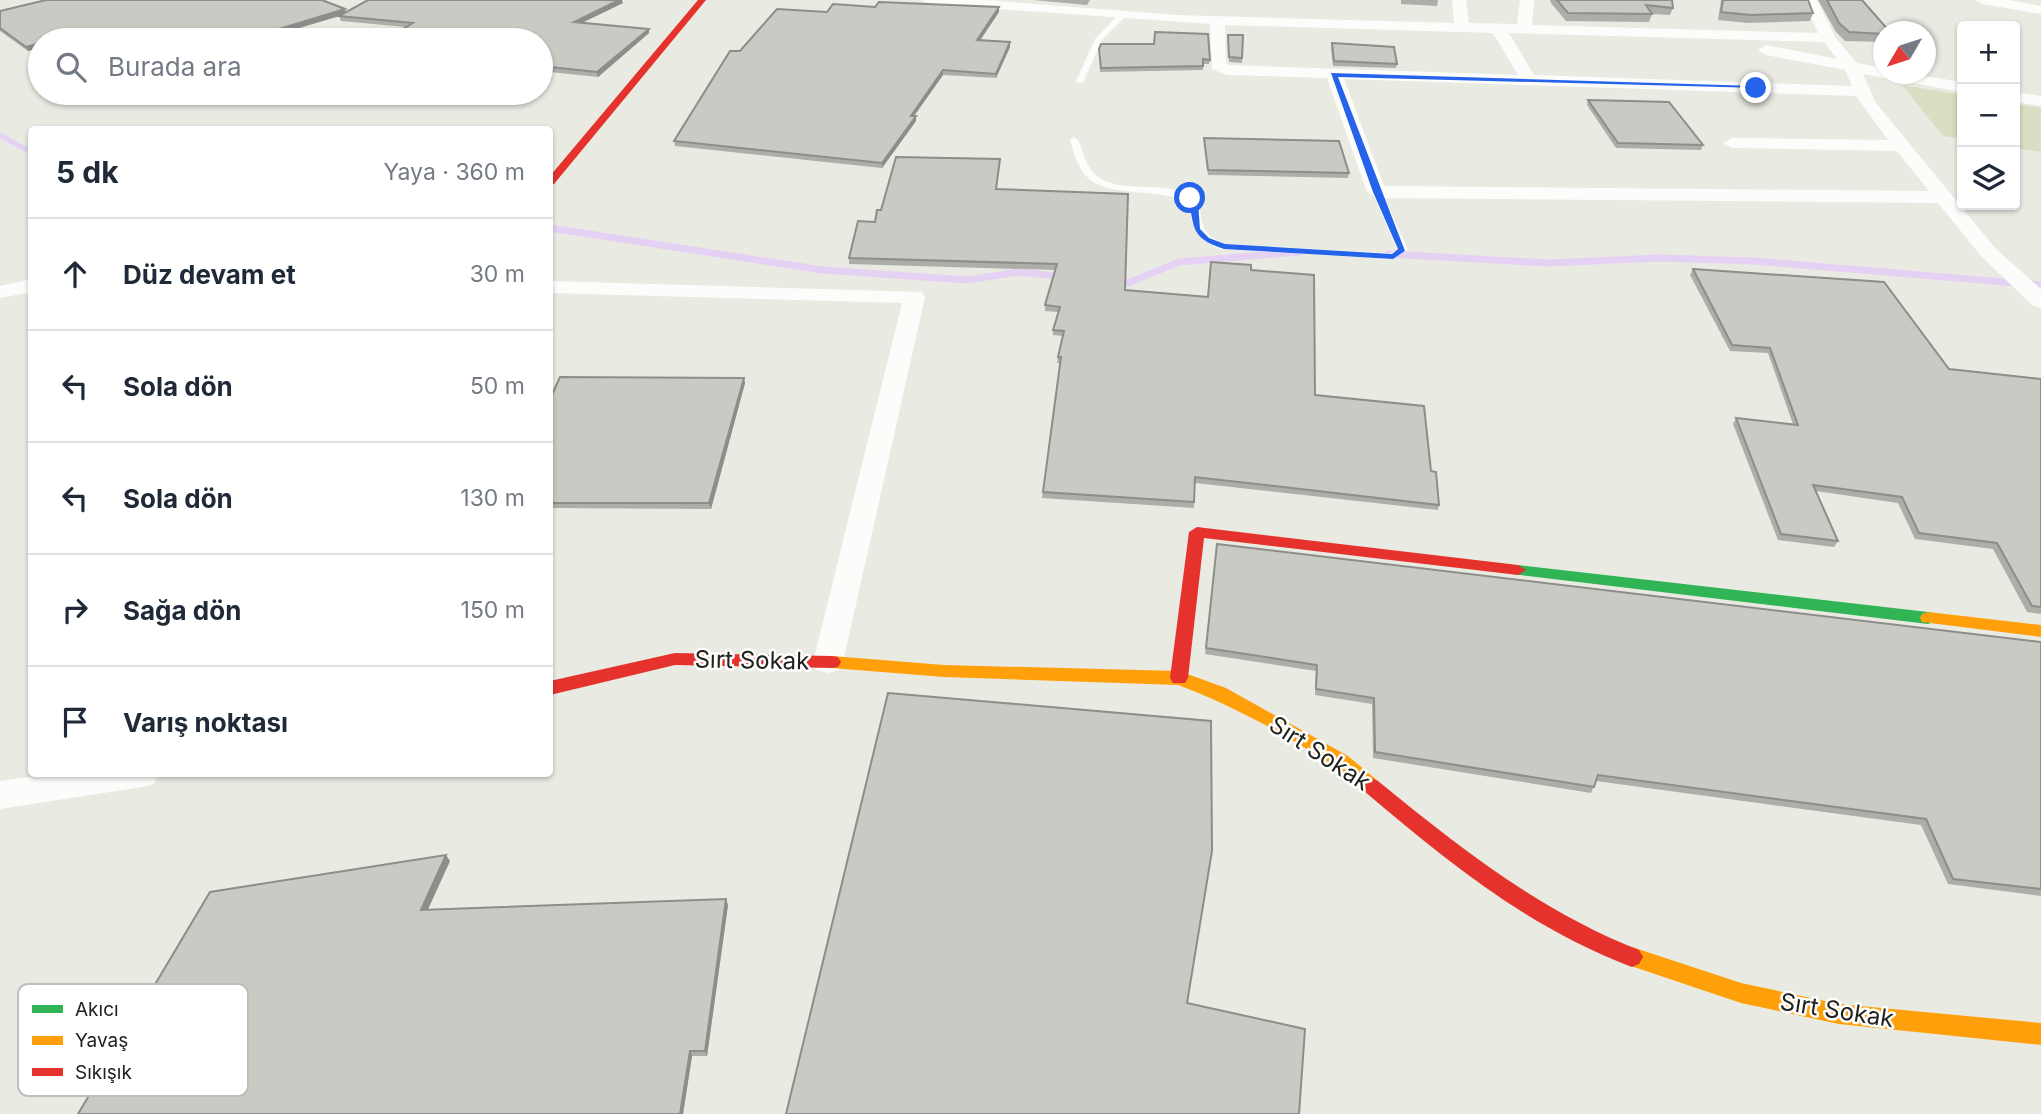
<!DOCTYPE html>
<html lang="tr">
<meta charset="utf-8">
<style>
:root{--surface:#fff;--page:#f2f2f3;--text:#1f2937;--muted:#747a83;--line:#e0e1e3}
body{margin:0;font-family:Inter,sans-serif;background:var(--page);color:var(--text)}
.controls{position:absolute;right:21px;top:21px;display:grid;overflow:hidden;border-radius:7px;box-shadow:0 2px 5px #0004}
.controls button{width:63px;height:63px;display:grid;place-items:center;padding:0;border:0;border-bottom:2px solid var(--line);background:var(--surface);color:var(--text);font:35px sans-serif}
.compass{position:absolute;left:1873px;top:21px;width:63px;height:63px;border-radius:50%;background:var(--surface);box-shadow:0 2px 5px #0004;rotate:231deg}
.stop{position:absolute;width:21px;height:21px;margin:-16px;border:5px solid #2563eb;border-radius:50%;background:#fff}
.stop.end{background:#2563eb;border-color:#fff;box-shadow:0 2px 7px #0008}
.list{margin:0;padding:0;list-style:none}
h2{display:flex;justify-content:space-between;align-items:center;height:91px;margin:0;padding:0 28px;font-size:30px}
h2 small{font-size:23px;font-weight:400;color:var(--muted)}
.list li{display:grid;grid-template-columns:46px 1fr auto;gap:21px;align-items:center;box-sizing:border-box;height:112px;padding:0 28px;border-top:2px solid var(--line)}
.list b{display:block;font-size:26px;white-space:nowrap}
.list em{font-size:23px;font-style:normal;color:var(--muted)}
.icon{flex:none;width:38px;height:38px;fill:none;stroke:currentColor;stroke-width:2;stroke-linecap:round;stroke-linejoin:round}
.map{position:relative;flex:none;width:2041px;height:1114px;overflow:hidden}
.search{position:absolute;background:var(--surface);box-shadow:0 2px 5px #0004;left:28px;top:28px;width:525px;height:77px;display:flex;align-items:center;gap:18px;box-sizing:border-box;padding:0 24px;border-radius:38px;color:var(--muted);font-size:26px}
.panel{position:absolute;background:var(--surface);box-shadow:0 2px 5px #0004;left:28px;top:126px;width:525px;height:651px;border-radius:7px}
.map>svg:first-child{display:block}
</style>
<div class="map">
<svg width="2041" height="1114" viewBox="0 0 2041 1114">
<rect width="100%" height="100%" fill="#e9eae2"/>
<path fill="#dadec2" d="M 1902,85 L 1962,95 L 1962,139 L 1943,136 Z
M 2015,104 L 2041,108 L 2041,152 L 2015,148 Z"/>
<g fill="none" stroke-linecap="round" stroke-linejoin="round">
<path stroke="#e5d1f4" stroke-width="5" d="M 0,135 L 32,153"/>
<path stroke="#e5d1f4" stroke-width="7" d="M 550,228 L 823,270 L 967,280 L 1020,272 L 1066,277
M 1388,254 L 1548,263 L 1660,258 L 1754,261 L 2041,285
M 1113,281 L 1128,283 L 1179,262 L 1300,252"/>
<path fill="#fcfcfb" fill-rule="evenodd" d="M 1118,15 L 1125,17 L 1102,40 L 1083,83 L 1077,83 L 1076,81 L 1095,39 Z
M 1074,137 L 1078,140 C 1083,150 1085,163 1092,171 C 1108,191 1144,185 1166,188 C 1178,190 1187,194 1197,200 C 1204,223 1199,234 1226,244 L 1391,253 L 1397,249 L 1372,192 L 1377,189 L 1382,192 L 1408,250 L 1393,259 L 1220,249 C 1197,240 1191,227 1189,203 C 1159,186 1107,200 1085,175 C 1077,166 1074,152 1070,140 Z"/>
<path fill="#fcfcfb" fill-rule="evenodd" d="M 921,0 L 985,0 L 1177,15 L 1454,23 L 1452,0 L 1466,0 L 1469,23 L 1517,24 L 1520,0 L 1534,0 L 1532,25 L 1818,33 L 1803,0 L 1817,0 L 1835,37 L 1857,63 L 1884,68 L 1884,74 L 1912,74 L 1962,82 L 1962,92 L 1863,74 L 1876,103 L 1996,249 L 2041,289 L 2041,308 L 2033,306 L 1982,257 L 1938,203 L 1377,198 L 1367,192 L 1327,78 L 1227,75 L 1212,69 L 1210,24 L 928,4 ZM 1225,25 L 1493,33 L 1518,75 L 1230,65 L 1226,64 ZM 1509,33 L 1824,42 L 1837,59 L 1766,45 L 1758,50 L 1766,55 L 1845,70 L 1852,86 L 1534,75 ZM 1344,79 L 1856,96 L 1888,140 L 1732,138 L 1723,143 L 1732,148 L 1897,151 L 1929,191 L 1384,186 Z
M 1975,0 L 2008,0 L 2041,6 L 2041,14 L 1982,4 Z
M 2015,92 L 2041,96 L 2041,106 L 2015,102 Z
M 32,279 L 32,292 L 0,298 L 0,286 Z
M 550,281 L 922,292 L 925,297 L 843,662 L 839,670 L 828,673 L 817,670 L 813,662 L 902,303 L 550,293 Z
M 52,774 L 159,774 L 154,784 L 142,787 L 0,809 L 0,781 Z"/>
<path fill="#30b455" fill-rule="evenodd" d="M 1518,565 L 1928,612 L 1934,614 L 1936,618 L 1934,622 L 1928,624 L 1512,574 L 1510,570 L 1512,566 Z"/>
<path fill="#ff9f0a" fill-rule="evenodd" d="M 1928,612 L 2041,625 L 2041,637 L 1922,622 L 1920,618 L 1922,614 Z
M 832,656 L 944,665 L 1179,671 L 1226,688 L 1348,756 L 1378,781 L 1380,786 L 1378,791 C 1361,797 1346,774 1333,765 C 1288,736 1228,703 1178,685 L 944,677 L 832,668 L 826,667 L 823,662 L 826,657 Z
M 1632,947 L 1741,983 L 1839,1004 L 2041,1023 L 2041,1045 L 1839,1024 L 1741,1003 L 1625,964 L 1621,957 L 1625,950 Z"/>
<path fill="#e5322d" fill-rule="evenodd" d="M 698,0 L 706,0 L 554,184 L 550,185 L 550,176 Z
M 1197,527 L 1518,565 L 1526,570 L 1518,575 L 1204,538 L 1188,678 L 1185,683 L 1173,683 L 1170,678 L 1189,532 Z
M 675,653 L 832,656 L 838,657 L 841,662 L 838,667 L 832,668 L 675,665 L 550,695 L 550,681 Z
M 1371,778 L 1378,781 C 1460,848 1540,911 1639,950 L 1643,957 L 1639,964 L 1632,967 C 1527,927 1449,863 1364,791 L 1362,786 L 1364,781 Z"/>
</g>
<path fill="#adaea9" d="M 1033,0 L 1090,0 L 1087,5 Z
M 1401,0 L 1438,0 L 1437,6 L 1401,4 Z
M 1550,0 L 1672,0 L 1673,8 L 1670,15 L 1652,14 L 1649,22 L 1566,21 L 1551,3 Z
M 1721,0 L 1808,0 L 1813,13 L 1810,21 L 1748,23 L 1718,20 Z
M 1818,0 L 1862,0 L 1884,32 L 1884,42 L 1845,41 L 1836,32 Z
M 623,3 L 582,23 L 649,29 L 649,33 L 598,77 L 541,71 L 541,40 L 341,21 L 339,16 L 342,15 L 259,40 L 101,40 L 91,35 L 70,40 L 40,40 L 28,51 L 0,31 L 0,11 L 345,9 L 346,13 Z
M 875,7 L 999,12 L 980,40 L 1010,47 L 996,78 L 943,75 L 914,116 L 916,121 L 882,168 L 675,146 L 674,141 L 740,51 L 827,12 Z
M 1228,35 L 1243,35 L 1242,63 L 1229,62 Z
M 1332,43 L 1397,64 L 1396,68 L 1333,66 L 1331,48 Z
M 1099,49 L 1210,60 L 1209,64 L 1203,64 L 1203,70 L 1100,72 Z
M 360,93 L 433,93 L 415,101 Z
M 1588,100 L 1703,145 L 1701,150 L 1616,148 L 1587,105 Z
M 1204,138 L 1349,173 L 1348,178 L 1208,175 L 1204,143 Z
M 1000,164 L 996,189 L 1125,290 L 1207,297 L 1251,270 L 1315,395 L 1431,471 L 1439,505 L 1438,510 L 1195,483 L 1194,508 L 1042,498 L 1060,363 L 1057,363 L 1058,357 L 1063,336 L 1053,335 L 1053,330 L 1058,312 L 1045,311 L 1045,305 L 1055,270 L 849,264 L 849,258 L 875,222 L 881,210 Z
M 1693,269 L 1949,369 L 2041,379 L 2041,614 L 2027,612 L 1993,549 L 1915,539 L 1898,503 L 1816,491 L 1838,541 L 1834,547 L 1778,540 L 1733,424 L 1736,418 L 1793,424 L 1768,353 L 1730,351 L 1690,275 Z
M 745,383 L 711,509 L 550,508 L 550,399 Z
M 1217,544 L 2041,642 L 2041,896 L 1948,884 L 1921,825 L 1596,781 L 1591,793 L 1373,758 L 1372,704 L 1315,695 L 1316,671 L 1205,654 Z
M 450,861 L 427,910 L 728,905 L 707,1056 L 692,1056 L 683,1114 L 78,1114 Z"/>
<path fill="#8d8d89" d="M 619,0 L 622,0 L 623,3 L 575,26 L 574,22 Z
M 999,7 L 999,12 L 977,45 L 977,40 Z
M 345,9 L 346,14 L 259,40 L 243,40 Z
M 649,29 L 649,33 L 598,77 L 597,72 Z
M 88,30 L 91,35 L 70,40 L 50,40 Z
M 1010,42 L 1010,47 L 996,78 L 996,74 Z
M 40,43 L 40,48 L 28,51 L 26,47 Z
M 943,70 L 943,75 L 911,120 L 911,116 Z
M 421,93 L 433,93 L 415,101 L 413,96 Z
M 916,116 L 916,121 L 882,168 L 882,163 Z
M 744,378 L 745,383 L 711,509 L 709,503 Z
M 446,855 L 450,861 L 425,916 L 421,910 Z
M 726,899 L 728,905 L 707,1056 L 705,1051 Z
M 690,1051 L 692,1056 L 683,1114 L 680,1114 Z"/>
<path fill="#c9cac4" stroke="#8d8d89" stroke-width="2" d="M 46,0 L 322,0 L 345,9 L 243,40 L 108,40 L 88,30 L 50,40 L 40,40 L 40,43 L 26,47 L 0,28 L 0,11 Z
M 368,0 L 619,0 L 574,22 L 649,29 L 597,72 L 541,66 L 541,40 L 384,40 L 413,23 L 339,16 Z
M 1557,0 L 1672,0 L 1673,8 L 1646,5 L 1652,14 L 1568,13 Z
M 1723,0 L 1808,0 L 1813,13 L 1751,15 L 1721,12 Z
M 1827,0 L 1862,0 L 1890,32 L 1884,32 L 1884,34 L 1849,32 L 1839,23 Z
M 879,2 L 999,7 L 977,40 L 1010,42 L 996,74 L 943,70 L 911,116 L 916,116 L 882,163 L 674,141 L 730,51 L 740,51 L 777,9 L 827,12 L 833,4 L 875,7 Z
M 1155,32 L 1208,34 L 1210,60 L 1203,59 L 1203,66 L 1101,68 L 1099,49 L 1101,44 L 1154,44 Z
M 1228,35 L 1243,35 L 1242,58 L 1229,57 Z
M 1332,43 L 1394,47 L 1397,64 L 1334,61 Z
M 390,93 L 421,93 L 413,96 Z
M 1588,100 L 1669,102 L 1703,145 L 1618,143 Z
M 1204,138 L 1339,141 L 1349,173 L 1208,170 Z
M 896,157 L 1000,159 L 996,189 L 1128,194 L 1125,290 L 1208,297 L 1211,262 L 1251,265 L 1251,270 L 1314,275 L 1315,395 L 1424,406 L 1431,471 L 1436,472 L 1439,505 L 1195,477 L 1194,502 L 1043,492 L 1061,357 L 1058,357 L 1064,331 L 1053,330 L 1060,307 L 1045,305 L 1057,264 L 849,258 L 858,221 L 875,222 L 877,210 L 881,210 Z
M 1693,269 L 1884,282 L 1949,369 L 2041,379 L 2041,607 L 2032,606 L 1997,543 L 1919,533 L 1902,497 L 1813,485 L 1838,541 L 1781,534 L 1736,418 L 1798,425 L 1770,348 L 1732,345 Z
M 560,377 L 744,378 L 709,503 L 550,503 L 550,399 Z
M 1217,544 L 2041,642 L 2041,889 L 1953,879 L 1926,819 L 1598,775 L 1594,787 L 1375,752 L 1374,698 L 1316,689 L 1317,665 L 1206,648 Z
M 888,693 L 1211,721 L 1212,851 L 1187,1003 L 1305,1029 L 1299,1114 L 786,1114 Z
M 446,855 L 421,910 L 726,899 L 705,1051 L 690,1051 L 680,1114 L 78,1114 L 210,892 Z"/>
<path fill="#2563eb" d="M 1331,73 L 1756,86 L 1760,88 L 1338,77 L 1405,251 L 1393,259 L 1224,249 C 1187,237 1196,225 1187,196 L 1198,202 L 1200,229 L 1209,238 L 1225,244 L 1392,254 L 1398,249 L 1373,192 Z"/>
<g text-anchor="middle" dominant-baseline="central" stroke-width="5" stroke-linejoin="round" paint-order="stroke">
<g font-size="24" fill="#22231e" stroke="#fff">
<text transform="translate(752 660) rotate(1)">Sırt Sokak</text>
<text transform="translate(1320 753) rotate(33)">Sırt Sokak</text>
<text transform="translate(1837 1010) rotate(9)">Sırt Sokak</text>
</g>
</g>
<rect x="18" y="984" width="230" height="112" rx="10" fill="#fff" stroke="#bdbdbc" stroke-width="2"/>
<rect x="32" y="1005" width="31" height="8" fill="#30b455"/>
<rect x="32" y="1036" width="31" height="9" fill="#ff9f0a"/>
<rect x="32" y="1068" width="31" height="8" fill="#e5322d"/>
<g font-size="19" fill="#22231e">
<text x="75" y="1016">Akıcı</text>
<text x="75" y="1047">Yavaş</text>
<text x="75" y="1079">Sıkışık</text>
</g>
</svg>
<div class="controls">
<button>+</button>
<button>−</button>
<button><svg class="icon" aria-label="layers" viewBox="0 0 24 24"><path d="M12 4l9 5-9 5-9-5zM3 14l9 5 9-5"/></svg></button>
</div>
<svg class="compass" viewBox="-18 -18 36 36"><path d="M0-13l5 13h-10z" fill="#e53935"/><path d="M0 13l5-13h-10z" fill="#747a83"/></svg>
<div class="stop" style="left:1190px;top:198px"></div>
<div class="stop end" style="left:1756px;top:88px"></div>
<div class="search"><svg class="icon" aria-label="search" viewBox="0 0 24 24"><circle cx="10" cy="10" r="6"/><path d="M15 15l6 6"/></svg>Burada ara</div>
<section class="panel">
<h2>5 dk<small>Yaya · 360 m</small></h2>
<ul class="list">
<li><svg class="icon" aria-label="ahead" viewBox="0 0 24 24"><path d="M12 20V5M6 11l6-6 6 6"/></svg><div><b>Düz devam et</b></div><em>30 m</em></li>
<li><svg class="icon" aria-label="left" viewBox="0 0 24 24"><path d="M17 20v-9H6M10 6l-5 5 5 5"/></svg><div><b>Sola dön</b></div><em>50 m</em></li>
<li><svg class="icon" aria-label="left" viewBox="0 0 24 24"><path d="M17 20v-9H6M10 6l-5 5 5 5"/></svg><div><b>Sola dön</b></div><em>130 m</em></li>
<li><svg class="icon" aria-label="right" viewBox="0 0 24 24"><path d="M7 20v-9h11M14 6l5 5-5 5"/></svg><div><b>Sağa dön</b></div><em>150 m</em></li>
<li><svg class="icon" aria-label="arrive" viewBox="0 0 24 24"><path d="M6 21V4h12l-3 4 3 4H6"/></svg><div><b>Varış noktası</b></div></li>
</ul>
</section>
</div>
